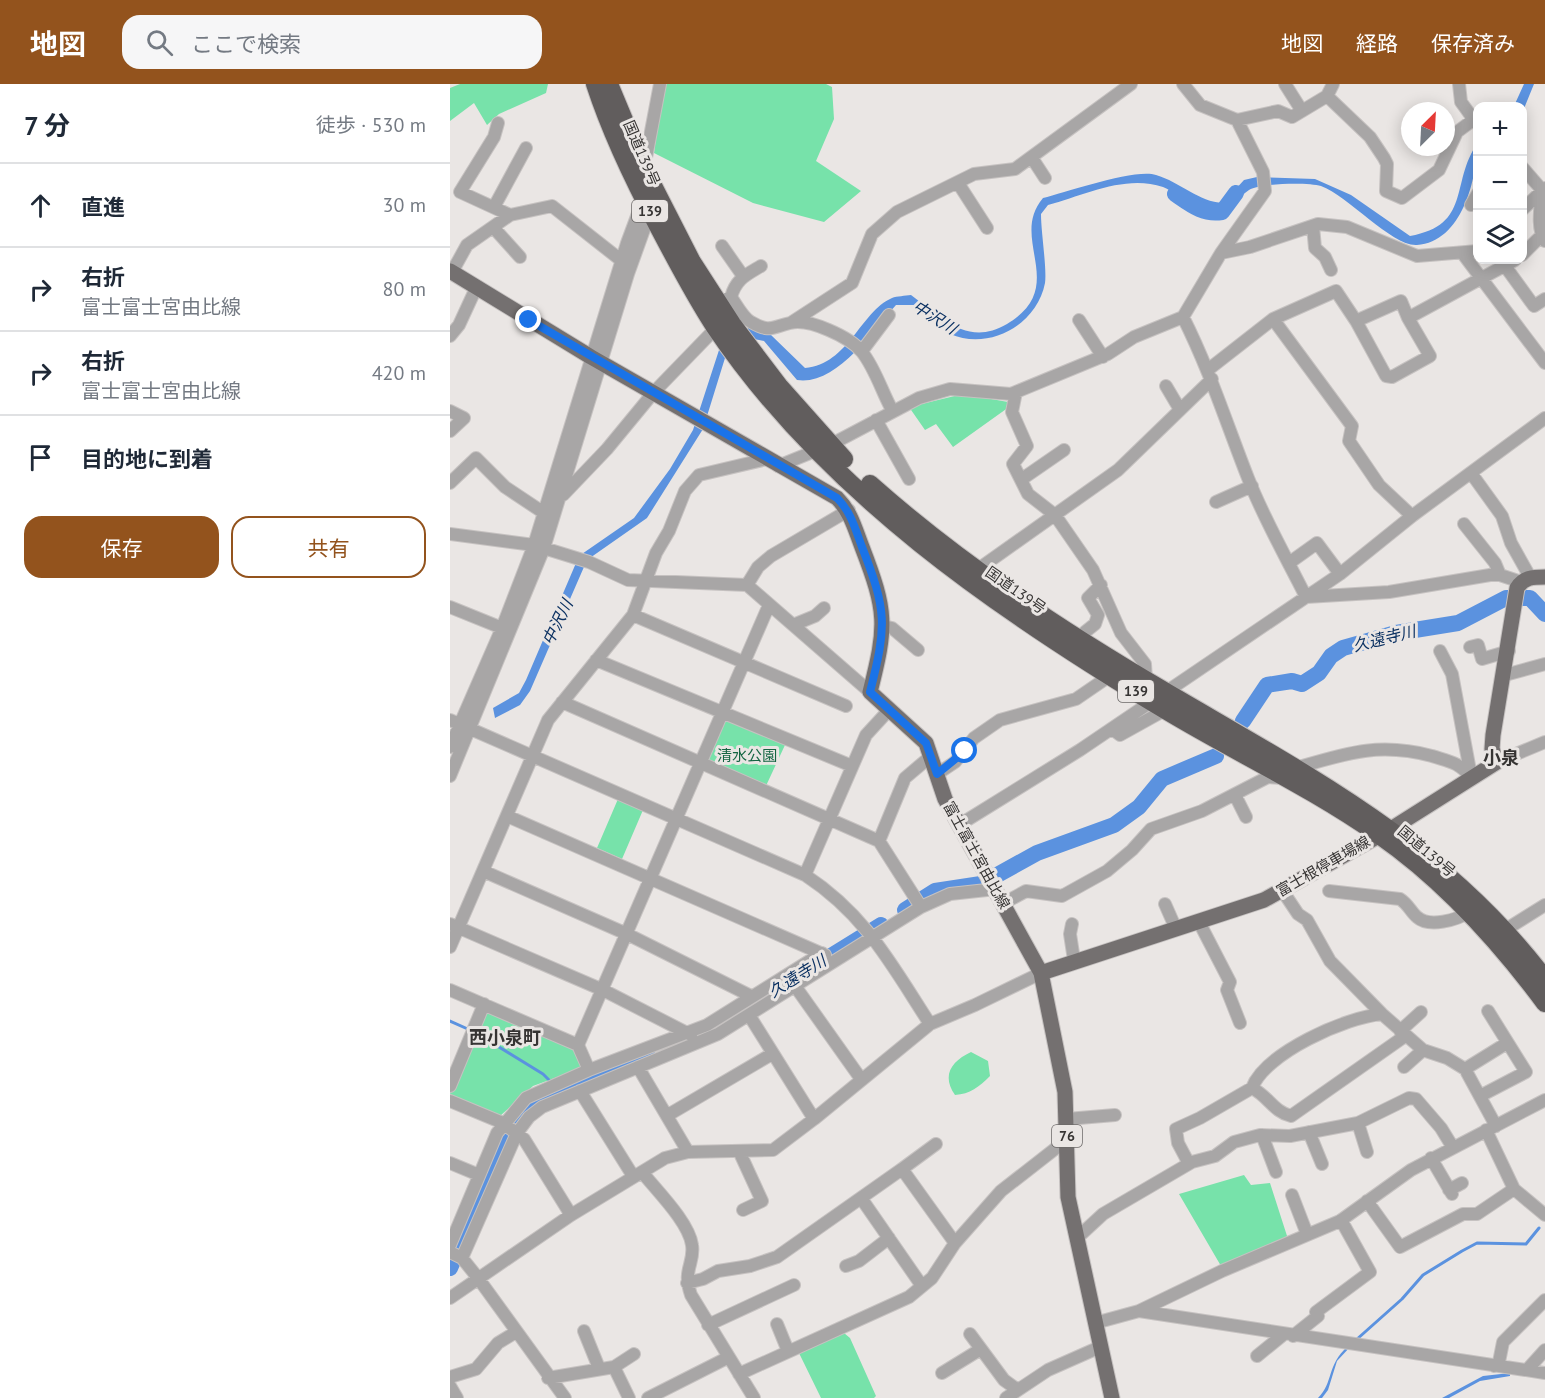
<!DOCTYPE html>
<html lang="ja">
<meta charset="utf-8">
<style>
:root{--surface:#fff;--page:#f6f6f7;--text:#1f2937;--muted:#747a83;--line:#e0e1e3;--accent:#93531d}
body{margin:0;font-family:"PT Sans","Noto Sans JP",sans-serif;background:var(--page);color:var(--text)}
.controls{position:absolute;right:18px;top:18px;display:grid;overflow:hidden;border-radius:12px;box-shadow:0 3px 15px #0003}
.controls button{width:54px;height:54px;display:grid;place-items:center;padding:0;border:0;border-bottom:2px solid var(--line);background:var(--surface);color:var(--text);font:30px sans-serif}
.compass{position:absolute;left:951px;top:18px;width:54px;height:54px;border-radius:50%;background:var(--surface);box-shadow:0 3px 15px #0003;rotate:24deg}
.stop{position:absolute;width:18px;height:18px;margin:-14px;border:4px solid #1a73e8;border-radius:50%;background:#fff}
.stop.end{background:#1a73e8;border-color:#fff;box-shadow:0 2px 6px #0008}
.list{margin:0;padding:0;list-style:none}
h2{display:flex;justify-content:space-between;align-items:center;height:78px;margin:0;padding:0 24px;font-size:26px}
h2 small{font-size:20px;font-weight:400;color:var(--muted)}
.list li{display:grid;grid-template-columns:39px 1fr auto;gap:18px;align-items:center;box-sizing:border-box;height:84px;padding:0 24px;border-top:2px solid var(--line)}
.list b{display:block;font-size:22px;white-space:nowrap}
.list p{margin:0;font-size:20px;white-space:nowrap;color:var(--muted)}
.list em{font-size:20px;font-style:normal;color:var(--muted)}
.actions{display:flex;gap:12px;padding:18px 24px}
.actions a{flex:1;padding:14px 0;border:2px solid var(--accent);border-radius:18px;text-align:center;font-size:21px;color:var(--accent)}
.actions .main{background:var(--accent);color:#fff}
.icon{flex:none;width:33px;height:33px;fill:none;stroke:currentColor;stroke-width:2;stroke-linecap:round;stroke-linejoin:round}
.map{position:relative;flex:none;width:1095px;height:1314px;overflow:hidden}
header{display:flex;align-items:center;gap:36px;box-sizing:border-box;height:84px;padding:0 30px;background:var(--accent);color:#fff}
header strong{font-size:28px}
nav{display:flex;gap:33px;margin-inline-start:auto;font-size:21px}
.search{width:420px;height:54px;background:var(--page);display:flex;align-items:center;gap:15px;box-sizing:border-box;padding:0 21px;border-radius:18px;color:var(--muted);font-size:22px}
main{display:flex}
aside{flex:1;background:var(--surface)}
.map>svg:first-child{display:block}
</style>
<header>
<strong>地図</strong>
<div class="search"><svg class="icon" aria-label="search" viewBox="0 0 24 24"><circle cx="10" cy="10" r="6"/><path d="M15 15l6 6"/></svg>ここで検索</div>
<nav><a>地図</a><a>経路</a><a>保存済み</a></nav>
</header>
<main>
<aside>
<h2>7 分<small>徒歩 · 530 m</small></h2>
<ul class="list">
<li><svg class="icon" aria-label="ahead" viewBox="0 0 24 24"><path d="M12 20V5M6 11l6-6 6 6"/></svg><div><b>直進</b></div><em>30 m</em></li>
<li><svg class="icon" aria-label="right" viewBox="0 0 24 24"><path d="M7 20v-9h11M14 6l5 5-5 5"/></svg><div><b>右折</b><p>富士富士宮由比線</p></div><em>80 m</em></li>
<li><svg class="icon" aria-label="right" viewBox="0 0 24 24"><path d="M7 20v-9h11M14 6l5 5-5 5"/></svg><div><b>右折</b><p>富士富士宮由比線</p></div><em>420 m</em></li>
<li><svg class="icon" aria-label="arrive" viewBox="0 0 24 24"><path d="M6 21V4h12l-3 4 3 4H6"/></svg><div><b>目的地に到着</b></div></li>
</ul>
<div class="actions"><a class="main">保存</a><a>共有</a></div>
</aside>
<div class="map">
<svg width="1095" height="1314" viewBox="0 0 1095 1314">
<rect width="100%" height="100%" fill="#eae6e4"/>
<path fill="#77e2aa" d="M 10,0 L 98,0 L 96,9 L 49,30 L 37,41 L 24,19 L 0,37 L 0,4 Z
M 213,0 L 376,0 L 382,3 L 384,35 L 366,77 L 411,107 L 374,138 L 303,119 L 204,69 Z
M 513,310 L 558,318 L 559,323 L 503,363 L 486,340 L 475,346 L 459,323 Z
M 274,635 L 335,661 L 315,704 L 256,676 Z
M 168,715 L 193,726 L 172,775 L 147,764 Z
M 37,927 L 125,965 L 132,984 L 83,1002 L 50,1032 L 0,1010 Z
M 521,968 L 538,977 L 540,992 C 529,1003 520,1010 505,1011 C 491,991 502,977 521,968 Z
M 794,1091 L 801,1101 L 820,1099 L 838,1155 L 771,1182 L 729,1110 Z
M 394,1249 L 400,1254 L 426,1312 L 424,1314 L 371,1314 L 349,1269 Z"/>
<path fill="#5b92df" d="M 1074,0 L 1084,0 L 1073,27 L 1072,22 L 1064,22 Z
M 1027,60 C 1027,95 1012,158 967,161 C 943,163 898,112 871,102 C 858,98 811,99 799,106 C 788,113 780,129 766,129 C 745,129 731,110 713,103 C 676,90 634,111 598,121 L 591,130 C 591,148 597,185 595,199 C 587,241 539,267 500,250 C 487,244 475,230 464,221 L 446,221 C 422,248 386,302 347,296 L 314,257 L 304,255 L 275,274 L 253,345 L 197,434 L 137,476 L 80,607 L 70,621 L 45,634 L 43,624 L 69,609 L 76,596 L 129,472 L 184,434 L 220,385 L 243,346 L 270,263 L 301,242 L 321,251 L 355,284 C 399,280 410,228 442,214 C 447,212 455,212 461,211 C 492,234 518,263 557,240 C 620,202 558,155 593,114 C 617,108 686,84 706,91 C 730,98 749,118 773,119 L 794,96 L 807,93 L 865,95 L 901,111 L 960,152 C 1022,141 1000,99 1027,60 Z
M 898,1262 L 901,1262 L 887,1277 L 878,1306 L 872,1314 L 868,1314 C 884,1298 876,1282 898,1262 Z
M 1060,1289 L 1060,1292 L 1030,1297 L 999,1314 L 992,1314 L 1033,1292 Z"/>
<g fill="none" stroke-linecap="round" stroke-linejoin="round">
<path stroke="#5b92df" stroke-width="3" d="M 0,937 L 20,946
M 26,949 L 93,990 L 101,998
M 906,1256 L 952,1215 L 973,1191 L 1012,1167 L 1027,1159 L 1076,1160 L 1089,1144"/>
<path stroke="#5b92df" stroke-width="16" d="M 725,110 C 741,121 753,131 772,128 L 786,109
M 793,637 L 817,601 L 842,597 L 852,600 L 869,589 L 881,572 L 893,564 L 946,549 L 1008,539 L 1056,514 L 1080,514 L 1095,530
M 455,826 L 485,807 L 531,800 L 587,769 L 664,741 L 689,723 L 712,695 L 766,672
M 234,958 L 279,935 L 431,841
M 0,1184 L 58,1049 C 88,1003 150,991 199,974"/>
<g stroke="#c6c2c1" stroke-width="14">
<path id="minor" d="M 835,0 L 852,27
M 1009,0 L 1011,18 L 1027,40
M 877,12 L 920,53 L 934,74 L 937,80 L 936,107 L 952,114 L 989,86 L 1007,48 L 1023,36
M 787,36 L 828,27 L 842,33 L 877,12 L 883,0
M 48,39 L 44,53 L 10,108 L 60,131
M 582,74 L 595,94
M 1072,83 L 1092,106 C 1091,121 1086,144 1095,157
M 194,84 L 210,0
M 508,99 L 537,144
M 1021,121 L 1028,109
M 44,123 L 76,64
M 1072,126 L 1095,104
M 863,142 L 865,164 L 875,173 L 881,186
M 43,143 L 70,173
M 272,162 L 293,192
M 771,169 L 800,163 L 868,140 L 897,143 L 967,172 L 1028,167
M 1013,170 L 1095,279
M 1072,171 L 1091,152
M 1055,182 L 1084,222 L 1095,215
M 2,188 L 17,161 L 60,131 L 102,122 L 172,177
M 281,213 C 286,195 296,191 311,182
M 268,219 L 281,213 C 286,220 293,234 301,238 C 320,249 322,243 340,239 C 359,234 400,253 412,268 C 425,284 432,308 442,326
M 733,233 C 760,287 776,338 798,394 C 814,435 836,473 856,513 L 939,508 L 1040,491 L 1050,491 L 1071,498
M 823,235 L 902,342 L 899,357 L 929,401 L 962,432
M 629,236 L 653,273
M 906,237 L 951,217 L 958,234
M 342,238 L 402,199 L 422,150 L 447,128 L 524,90 L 565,85 L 681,0
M 0,252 L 9,241 L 27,202
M 412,267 L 439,231
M 759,285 L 823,235 L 886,207 L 906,237 L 936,292 L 942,293 L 980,272 L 958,234 L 1065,176
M 716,302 L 729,324
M 566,308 L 562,328 L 577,362 L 563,380 L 578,410 L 605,431 L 643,486 L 671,549 L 695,580 L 696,596
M 0,327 L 14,334 L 0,347
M 426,336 L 459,395
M 328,382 L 380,361 L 469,314 L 500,305 L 561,310 L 658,270 L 684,253 L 733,233 L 771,169 L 815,107 L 813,88 L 787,36 L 750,21 L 733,0
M 1021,389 L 1052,432 L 1061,459 L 1080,493
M 572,395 L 614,366
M 0,399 L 26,374 L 55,403 L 94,429
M 113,411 L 157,365 L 204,308 L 266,244
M 766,418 L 802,402
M 1014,440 L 1045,479 L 1050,491
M 0,450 L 84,461 L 139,478 L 178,496 L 297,501 L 420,608
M 839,479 L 867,459 L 890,490
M 527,486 L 668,386 L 762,295
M 297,501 L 308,483 L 321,472 L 399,426
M 0,523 L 52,544
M 183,531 L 396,622
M 343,541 L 365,532 L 374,524
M 433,542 L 442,544 L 468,566
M 635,548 L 645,540 L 648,531 L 638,514 L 651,501
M 1020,563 L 1028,561 L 1032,575 L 1059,567
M 990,567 L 1002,590 L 1021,692
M 146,576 L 402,682
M 1055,591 L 1095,580
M 716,608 L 890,490 L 962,432 L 1095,334
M 112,618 L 429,757 L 471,823
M 0,636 L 355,791 C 416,831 441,880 480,940
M 662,645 L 670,651 L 715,626
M 0,663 L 52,544 L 84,461 L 177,159 L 193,116 L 199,117
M 1047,678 L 1095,658
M 846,684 C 897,669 929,658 982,672 C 1001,678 1008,678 1021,693
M 487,690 L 505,678 L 524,654 L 550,636 L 626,615 L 661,591
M 0,692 L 94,464 L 178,190 L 201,126
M 785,711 L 796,733
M 57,732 L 375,871
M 509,741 L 630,666 L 695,622
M 429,757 L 455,694 L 481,672
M 33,787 L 177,850 L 301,912
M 355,791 L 416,651 L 439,626
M 832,806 L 848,830 L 857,836 L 880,877 L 932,930 L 973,966 L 997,974 L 1015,985 L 1046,1042
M 879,807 L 950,815 C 958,820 961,828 967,833 C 979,844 1007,836 1019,828
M 554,819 L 576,807 L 612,812 L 657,787 L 682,766 L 701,745 L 752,727 L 818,693 L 832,694
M 715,820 L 726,845
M 749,838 L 780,898 L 777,906 L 790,939
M 0,840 L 153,906 L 241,951
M 622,840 L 620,850 L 624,876
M 1055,846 L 1095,821
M 0,863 L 98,636 L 183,531 L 206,469 L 219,447 L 235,407 L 249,391 L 317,375
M 345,902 L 411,995
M 0,906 L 128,961
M 299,931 L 364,1035
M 950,947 L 971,928
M 955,952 L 841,1032 C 824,1028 818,1012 802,1004 L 750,1034 L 726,1045 L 728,1059 L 737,1076 L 742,1078 L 765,1072 L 784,1058 L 810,1051 L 840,1052 L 908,1039 L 959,1014 L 966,1015 L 991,1044 L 1002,1062
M 188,983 L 238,1068
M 954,983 L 973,966
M 1015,985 L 1057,959
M 139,986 L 128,961 L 319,521
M 0,1002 L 34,920
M 802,1004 C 815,969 896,933 932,930
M 130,1007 L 183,1092
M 1030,1012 L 1076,988 L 1038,927
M 0,1017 L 53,1039 L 74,1055 L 121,1131
M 218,1031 L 322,970
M 617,1035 L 665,1031
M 908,1039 L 917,1068
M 1036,1046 L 1064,1105 L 1095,1131
M 859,1048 L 872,1080
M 812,1051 L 826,1088
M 289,1067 L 312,1117 L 293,1126
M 981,1074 L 1002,1110
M 0,1079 L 29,1091
M 452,1085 L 486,1060
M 192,1088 C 206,1106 239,1138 242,1161 C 245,1180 232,1185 241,1211 L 304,1314
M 999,1106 L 1012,1099
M 842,1111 L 857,1150
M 411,1114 L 472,1202
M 917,1117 L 950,1163 L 1013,1130 L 1027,1130 L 1064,1105
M 627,1154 L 653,1130 L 742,1078
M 0,1161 L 47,1049 L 76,1014 L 139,986 L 257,941 L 372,869
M 0,1168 L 12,1174 L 28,1194 L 115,1314
M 12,1174 L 67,1049 L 79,1033 L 92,1023 L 268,950 L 471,823 L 500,810 L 546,805
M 396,1182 L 409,1177 L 439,1154
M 237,1199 L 253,1195 L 268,1187 L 300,1182 L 327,1173 L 452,1085 L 505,1159
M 0,1214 L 121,1131 L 215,1074 L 238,1068 L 323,1066 L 364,1035 L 480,940 L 525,921 L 591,889
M 689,1227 L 772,1187 L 890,1137 L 961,1086 L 1095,1016
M 645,1239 L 689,1227 L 1095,1289
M 327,1240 L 338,1267
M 258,1241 L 344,1201
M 134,1247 L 149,1284
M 520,1250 L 554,1296 L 568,1306
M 843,1252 L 868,1232 L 866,1228 L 920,1188 L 891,1136
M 807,1272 L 834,1250
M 1044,1282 L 1049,1278 L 1053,1258 L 1095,1216
M 164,1283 L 179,1314
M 1077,1286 L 1095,1266
M 492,1289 L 531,1265
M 289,1290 L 459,1213 L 482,1194 L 505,1159 L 551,1107 L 610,1061 L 618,1060
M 0,1293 L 26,1285 L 48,1259 L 66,1248
M 98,1294 L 164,1283 L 184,1270
M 0,1302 L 7,1314
M 198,1314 L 279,1273
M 556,1314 L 598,1286 L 650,1263"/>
</g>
<g stroke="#c6c2c1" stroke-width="17">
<path id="major" d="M 0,187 L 141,273 L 387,414 C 401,428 405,445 412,463 C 437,528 437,541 420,608 L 476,659 L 495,715 L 591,889 L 615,1008 L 618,1113 L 662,1314
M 591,889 L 814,816 L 941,745 L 1047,678 L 1042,665 L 1043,651 L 1067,504 C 1074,493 1083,493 1095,493"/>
</g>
<g stroke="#c6c2c1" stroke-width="20">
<path id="highway" d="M 145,0 C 161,49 184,97 208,142 C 226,176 244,211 265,243 C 376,408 550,527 717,627 C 787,669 862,704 929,751 C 994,796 1048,856 1095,919
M 159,0 L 194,84 L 242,178 L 282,240 L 329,302 L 394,375
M 420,400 C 510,480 612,547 716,608 C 857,691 994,761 1095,895"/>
</g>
<use href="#minor" stroke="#a8a6a6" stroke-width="12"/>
<use href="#major" stroke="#747070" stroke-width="15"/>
<use href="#highway" stroke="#615d5d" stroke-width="18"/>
</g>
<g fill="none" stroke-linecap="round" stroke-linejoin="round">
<path stroke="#1a73e8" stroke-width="8" d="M 79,236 L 387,414 C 401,428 405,444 412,463 C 437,527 437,541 420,608 L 476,659 L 487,690 L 515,667"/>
</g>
<g text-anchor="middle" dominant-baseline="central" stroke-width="6" stroke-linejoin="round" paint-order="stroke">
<g fill="#eae6e4" stroke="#6c6968" stroke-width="1.5">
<rect x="182" y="116" width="36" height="22" rx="4.5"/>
<rect x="668" y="596" width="36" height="22" rx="4.5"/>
<rect x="602" y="1041" width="30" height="22" rx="4.5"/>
</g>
<g font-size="14" font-weight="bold" fill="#363433">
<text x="200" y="127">139</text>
<text x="686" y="607">139</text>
<text x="617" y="1052">76</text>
</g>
<g font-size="15" fill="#363433" stroke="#eae6e4">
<text transform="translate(192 69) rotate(67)">国道139号</text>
<text transform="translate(566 506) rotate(35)">国道139号</text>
<text transform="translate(977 767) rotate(40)">国道139号</text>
<text transform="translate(527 771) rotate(61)">富士富士宮由比線</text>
<text transform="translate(873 782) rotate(-30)">富士根停車場線</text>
</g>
<g font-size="15" fill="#146542" stroke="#eae6e4">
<text x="297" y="671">清水公園</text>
</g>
<g font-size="16" font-style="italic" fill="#0b3162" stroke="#eae6e4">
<text transform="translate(485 233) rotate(32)">中沢川</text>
<text transform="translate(107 538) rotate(-64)">中沢川</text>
<text transform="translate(934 554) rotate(-14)">久遠寺川</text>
<text transform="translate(347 892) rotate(-32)">久遠寺川</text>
</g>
<g font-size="18" font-weight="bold" fill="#363433" stroke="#eae6e4">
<text x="1051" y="673">小泉</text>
<text x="55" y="953">西小泉町</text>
</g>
</g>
</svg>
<div class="controls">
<button>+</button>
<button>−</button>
<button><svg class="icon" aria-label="layers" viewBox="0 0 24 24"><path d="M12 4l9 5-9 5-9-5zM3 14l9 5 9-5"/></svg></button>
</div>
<svg class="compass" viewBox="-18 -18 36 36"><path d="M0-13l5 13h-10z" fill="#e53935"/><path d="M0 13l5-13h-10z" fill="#747a83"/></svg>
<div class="stop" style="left:515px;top:667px"></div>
<div class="stop end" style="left:79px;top:236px"></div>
</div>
</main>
